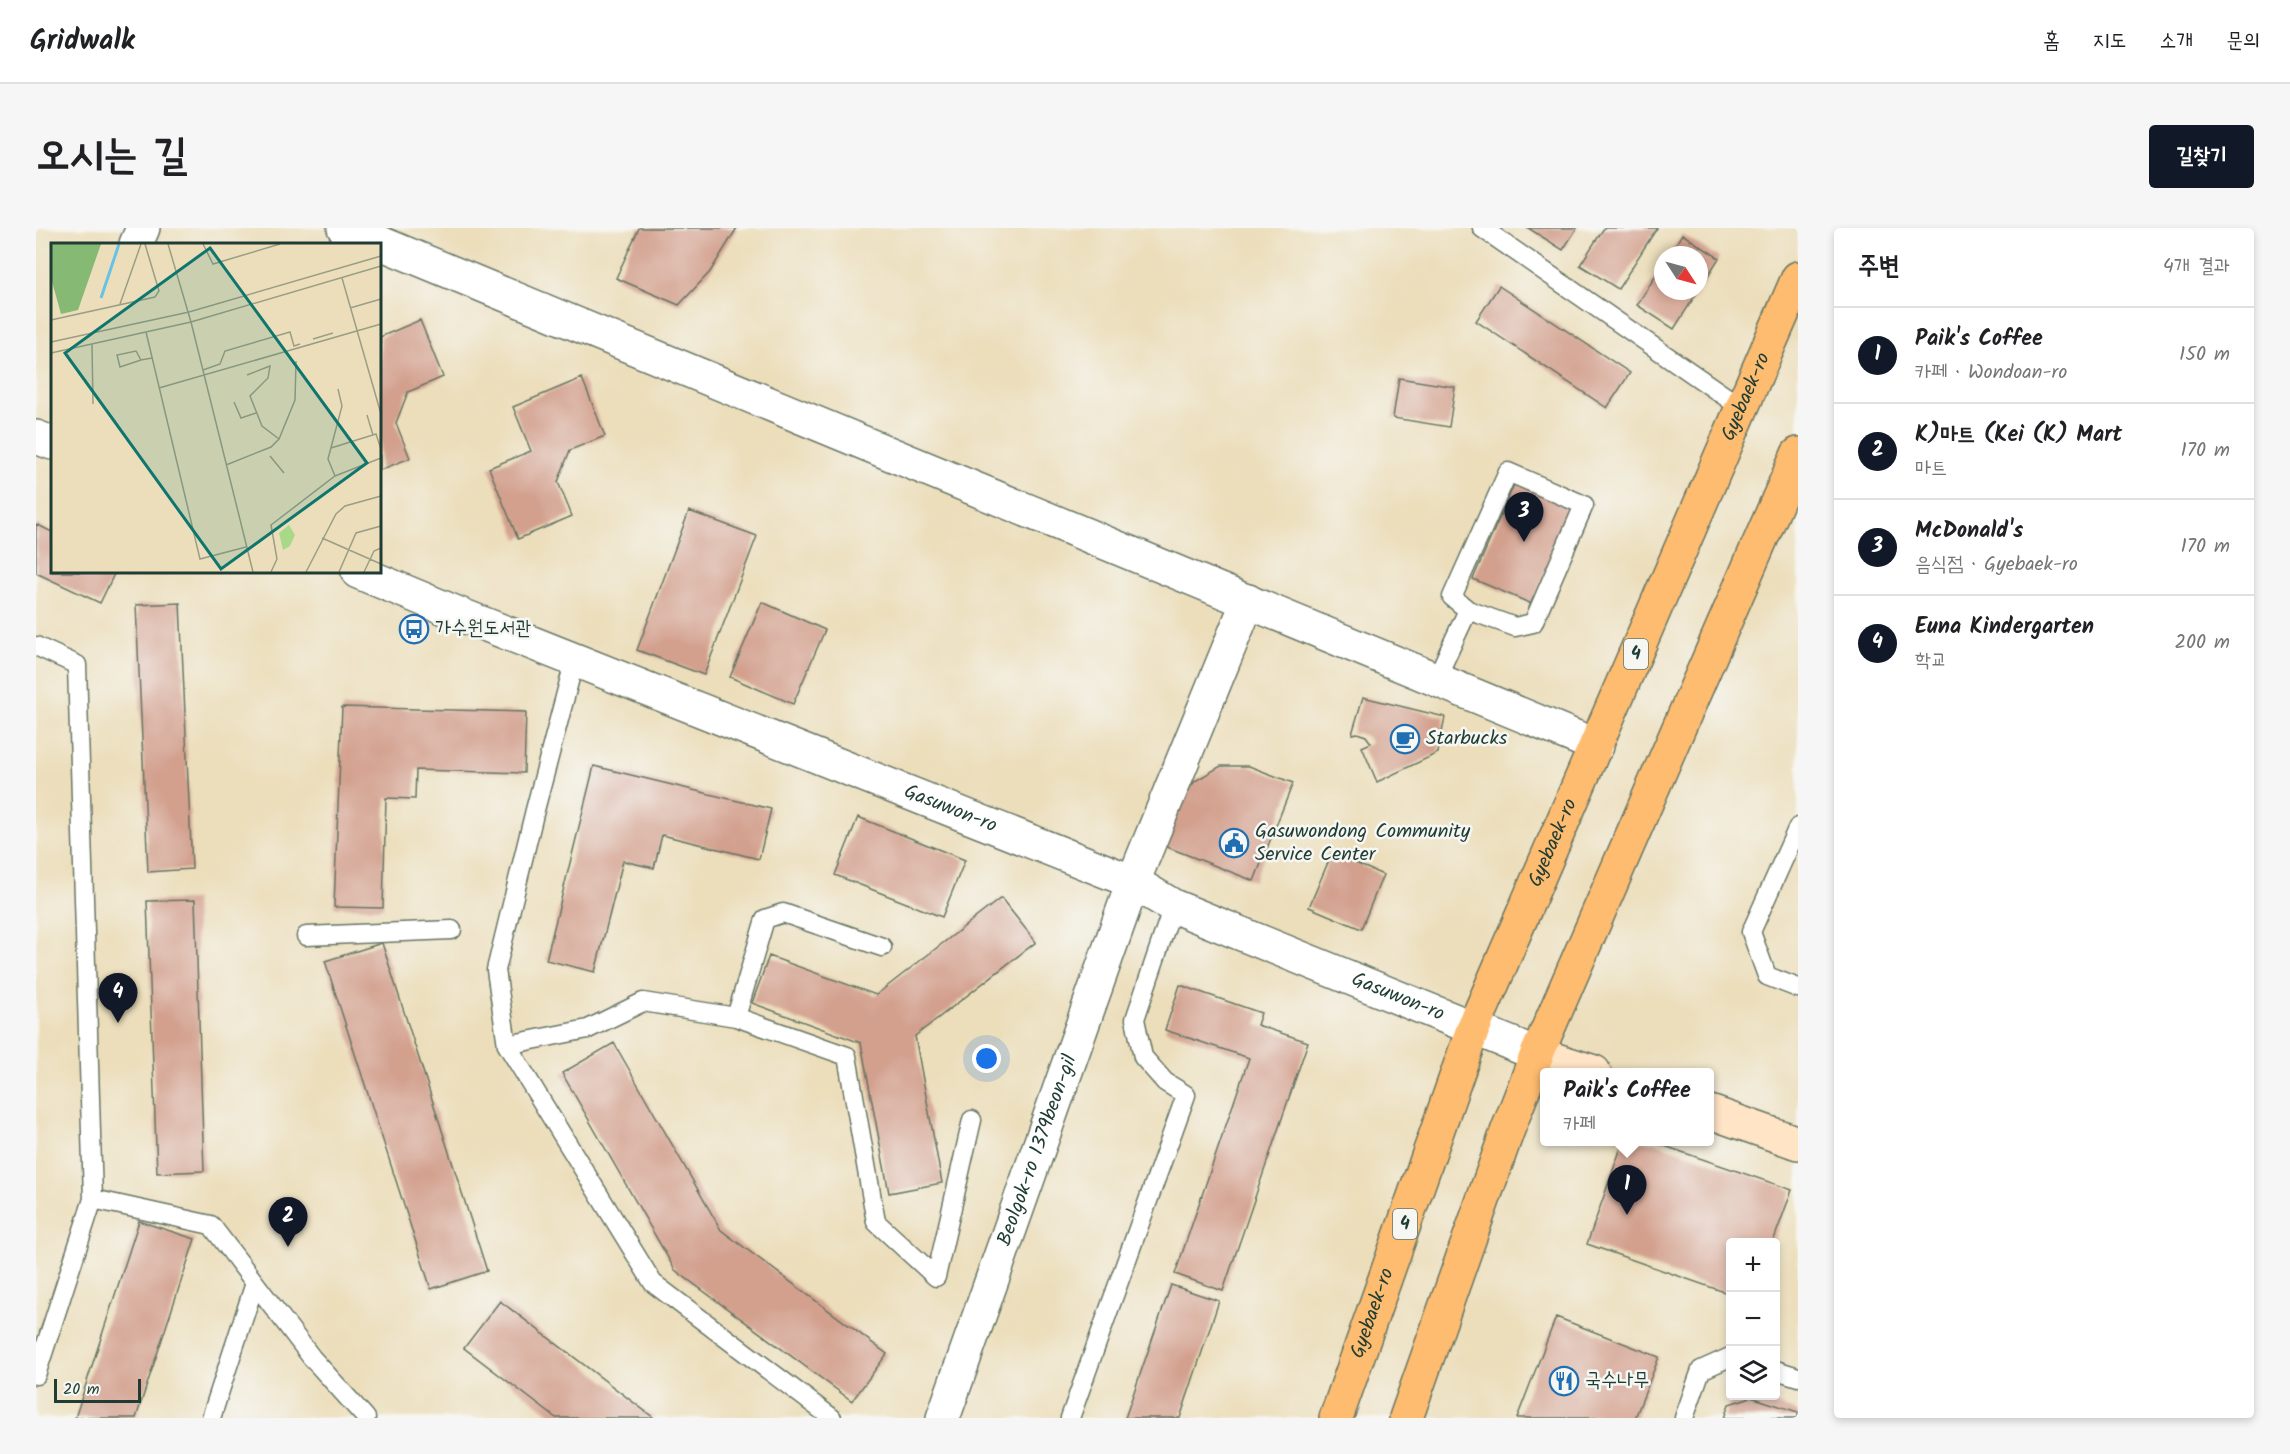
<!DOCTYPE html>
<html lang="ko">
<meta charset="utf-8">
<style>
:root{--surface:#fff;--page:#f6f6f6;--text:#202124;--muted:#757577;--line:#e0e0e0;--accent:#111827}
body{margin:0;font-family:Kalam,"Poor Story",sans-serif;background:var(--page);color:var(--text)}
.controls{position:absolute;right:18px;bottom:18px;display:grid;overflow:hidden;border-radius:6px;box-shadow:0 3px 9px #0003}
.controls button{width:54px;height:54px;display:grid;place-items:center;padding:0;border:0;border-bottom:2px solid var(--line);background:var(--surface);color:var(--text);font:30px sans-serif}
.compass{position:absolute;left:1618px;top:18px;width:54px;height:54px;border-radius:50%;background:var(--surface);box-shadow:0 3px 9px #0003;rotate:126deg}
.scale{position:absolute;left:18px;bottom:15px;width:87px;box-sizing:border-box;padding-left:6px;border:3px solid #1f3d34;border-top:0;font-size:16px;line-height:21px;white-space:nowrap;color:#1f3d34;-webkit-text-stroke:4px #f6f6f2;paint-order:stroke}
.you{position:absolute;left:951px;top:831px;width:21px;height:21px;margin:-15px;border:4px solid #fff;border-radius:50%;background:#1a73e8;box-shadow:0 0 0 9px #1a73e833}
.badge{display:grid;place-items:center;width:39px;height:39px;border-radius:50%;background:var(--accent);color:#fff;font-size:20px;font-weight:700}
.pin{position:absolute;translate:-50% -50px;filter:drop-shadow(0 2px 3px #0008)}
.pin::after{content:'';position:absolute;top:32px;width:21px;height:18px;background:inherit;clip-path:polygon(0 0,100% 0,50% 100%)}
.popup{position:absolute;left:1504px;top:840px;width:174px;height:78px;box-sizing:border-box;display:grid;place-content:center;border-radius:6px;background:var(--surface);filter:drop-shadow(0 2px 4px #0005);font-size:20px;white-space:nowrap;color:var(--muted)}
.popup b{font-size:22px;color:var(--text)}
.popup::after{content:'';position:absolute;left:50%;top:100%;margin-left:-12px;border:12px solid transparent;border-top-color:var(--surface)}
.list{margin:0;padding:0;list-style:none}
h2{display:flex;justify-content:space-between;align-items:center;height:78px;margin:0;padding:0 24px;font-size:26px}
h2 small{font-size:20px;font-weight:400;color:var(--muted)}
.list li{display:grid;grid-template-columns:39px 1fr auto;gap:18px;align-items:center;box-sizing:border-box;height:96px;padding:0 24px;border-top:2px solid var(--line)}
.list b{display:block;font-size:22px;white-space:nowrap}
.list p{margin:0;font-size:20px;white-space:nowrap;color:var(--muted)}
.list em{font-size:20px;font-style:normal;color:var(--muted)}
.icon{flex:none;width:33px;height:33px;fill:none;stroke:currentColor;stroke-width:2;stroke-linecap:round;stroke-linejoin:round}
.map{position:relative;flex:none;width:1762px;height:1190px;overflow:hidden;border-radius:6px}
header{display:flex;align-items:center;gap:36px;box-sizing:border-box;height:84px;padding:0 30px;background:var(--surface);border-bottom:2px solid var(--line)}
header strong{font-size:28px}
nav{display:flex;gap:33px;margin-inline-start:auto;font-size:21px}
.intro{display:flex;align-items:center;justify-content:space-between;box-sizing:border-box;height:144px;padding:0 36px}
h1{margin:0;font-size:42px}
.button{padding:15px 27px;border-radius:6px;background:var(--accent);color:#fff;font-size:21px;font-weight:700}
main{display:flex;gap:36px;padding:0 36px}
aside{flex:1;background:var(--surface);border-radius:6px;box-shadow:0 3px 9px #0003}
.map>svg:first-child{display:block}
</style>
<header>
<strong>Gridwalk</strong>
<nav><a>홈</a><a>지도</a><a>소개</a><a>문의</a></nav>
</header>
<div class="intro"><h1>오시는 길</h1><a class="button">길찾기</a></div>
<main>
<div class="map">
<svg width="1762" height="1190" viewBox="0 0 1762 1190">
<rect width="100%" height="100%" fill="#f6f6f2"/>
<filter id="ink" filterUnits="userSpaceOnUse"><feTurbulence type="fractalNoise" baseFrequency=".0167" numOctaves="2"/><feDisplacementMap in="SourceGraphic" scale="12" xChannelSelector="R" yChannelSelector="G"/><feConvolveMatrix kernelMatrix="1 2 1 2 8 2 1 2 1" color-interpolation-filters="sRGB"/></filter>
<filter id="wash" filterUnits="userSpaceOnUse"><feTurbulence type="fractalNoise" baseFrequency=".008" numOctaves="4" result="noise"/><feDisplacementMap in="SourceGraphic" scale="24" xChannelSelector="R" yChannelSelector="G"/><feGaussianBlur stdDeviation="1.35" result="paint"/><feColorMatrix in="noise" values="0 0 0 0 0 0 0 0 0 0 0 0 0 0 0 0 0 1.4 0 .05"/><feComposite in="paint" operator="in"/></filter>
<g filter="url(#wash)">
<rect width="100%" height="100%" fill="#ecdebb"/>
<g id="blocks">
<path fill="#d3a08e" d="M 603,0 L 701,0 L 674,44 L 643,77 L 580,50 Z
M 1492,0 L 1541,0 L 1527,22 Z
M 1568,0 L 1621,0 L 1582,61 L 1544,37 Z
M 1646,6 L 1683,30 L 1663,62 L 1663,27 L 1633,27 Z
M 1627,36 L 1627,63 L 1662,63 L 1638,101 L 1601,77 Z
M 1463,58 L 1594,145 L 1571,180 L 1440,93 Z
M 384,92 L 407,149 L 372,164 L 360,195 L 374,230 L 344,242 L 344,109 Z
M 546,150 L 569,208 L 534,222 L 522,254 L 536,288 L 482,311 L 453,240 L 495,223 L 477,179 Z
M 1363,150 L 1419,159 L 1413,199 L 1357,190 Z
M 1480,252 L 1538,277 L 1496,376 L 1437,351 Z
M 653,283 L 721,308 L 668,447 L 601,422 Z
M 0,296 L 16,304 L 16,344 L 79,344 L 64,375 L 0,345 Z
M 726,374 L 789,402 L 757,476 L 694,449 Z
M 144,375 L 156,641 L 112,644 L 100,377 Z
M 1327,469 L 1409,489 L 1402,525 L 1341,554 L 1326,519 L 1335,515 L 1330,508 L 1321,505 L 1316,506 Z
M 306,479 L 490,484 L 488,545 L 380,542 L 379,571 L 350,570 L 347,680 L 298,679 Z
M 558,538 L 735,581 L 723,631 L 626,607 L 618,640 L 587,633 L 559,744 L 510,732 Z
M 1185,538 L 1213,538 L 1257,555 L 1218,653 L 1126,617 L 1142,576 L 1159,553 Z
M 822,589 L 929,632 L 906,689 L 799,647 Z
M 1296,625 L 1347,647 L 1325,701 L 1273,679 Z
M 965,670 L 1000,714 L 879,808 L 906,955 L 853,965 L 825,815 L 716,775 L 733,728 L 840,767 Z
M 159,672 L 168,943 L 121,945 L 111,673 Z
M 346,715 L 451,1043 L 395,1061 L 289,733 Z
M 1144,757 L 1225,785 L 1221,797 L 1272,814 L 1187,1063 L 1139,1046 L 1213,830 L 1129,802 Z
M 578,815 L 685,1002 L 851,1126 L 816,1173 L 639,1042 L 526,845 Z
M 1587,914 L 1617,914 L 1756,962 L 1737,1014 L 1694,1014 L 1694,1066 L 1551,1016 Z
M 103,993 L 159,1011 L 100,1190 L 39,1190 Z
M 1135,1057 L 1183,1073 L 1144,1190 L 1089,1190 Z
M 464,1073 L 618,1190 L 520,1190 L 428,1120 Z
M 1520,1089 L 1623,1129 L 1599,1190 L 1481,1190 Z
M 1715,1169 L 1762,1184 L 1762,1190 L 1688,1190 L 1693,1176 Z"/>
</g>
</g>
<g filter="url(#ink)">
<use href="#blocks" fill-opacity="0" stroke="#677563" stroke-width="1.5"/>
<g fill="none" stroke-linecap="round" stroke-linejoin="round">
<g stroke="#677563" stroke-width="21">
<path id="lane" d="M 1446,0 L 1706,180
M 0,418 L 41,437 L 57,971 L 0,1147
M 539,431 L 499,582 L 460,742 L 471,817 L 617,1055 L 796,1190
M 1400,451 L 1432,382 L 1479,399 L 1497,395 L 1548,277 L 1472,244 L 1416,369 L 1432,382
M 1762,599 L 1715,704 L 1731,748 L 1762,760
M 270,708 L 416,702
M 700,789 L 729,691 L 747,685 L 846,719
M 471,817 L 552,801 L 607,774 L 700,789 L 811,828 L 840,994 L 900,1049 L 936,892
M 57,971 L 175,997 L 276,1130 L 330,1190
M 1740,1142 L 1762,1149
M 175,1190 L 219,1055
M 1034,1190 L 1150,867 L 1129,854 L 1107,829 L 1099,791 L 1137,678
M 1648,1190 L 1665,1142 L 1694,1129"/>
</g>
<g stroke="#677563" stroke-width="36">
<g id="street">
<path d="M 308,0 L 1561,518"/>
<path d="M 100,16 L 107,0"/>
<path d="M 0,209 L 16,215"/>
<path id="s1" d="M 322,344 L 423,386 L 1097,654 L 1137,678 L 1501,826"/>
<path id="s2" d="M 907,1190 L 1097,654 L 1212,373"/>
</g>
</g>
<g stroke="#677563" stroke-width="36">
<path id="secondary" d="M 1501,826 L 1558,844
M 1674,884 L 1762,915"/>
</g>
<g stroke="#677563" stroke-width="36">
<g id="primary">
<path id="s3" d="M 1300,1190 L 1437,801 L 1762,50"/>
<path d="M 1370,1190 L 1471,904 L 1501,826 L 1762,226"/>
</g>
</g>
<use href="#lane" stroke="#fff" stroke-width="18"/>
<use href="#street" stroke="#fff" stroke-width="33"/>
<use href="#secondary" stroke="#ffe4c6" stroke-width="33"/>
<use href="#primary" stroke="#febc70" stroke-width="33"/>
</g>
</g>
<defs>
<g id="bus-ring" transform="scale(1.5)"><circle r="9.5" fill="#f6f6f2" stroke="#1f6fb2" stroke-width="1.5"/><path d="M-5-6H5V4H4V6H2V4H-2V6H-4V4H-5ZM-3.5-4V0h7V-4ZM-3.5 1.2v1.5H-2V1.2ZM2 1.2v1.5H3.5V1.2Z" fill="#1f6fb2"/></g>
<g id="cafe-ring" transform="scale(1.5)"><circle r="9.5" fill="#f6f6f2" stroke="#1f6fb2" stroke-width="1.5"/><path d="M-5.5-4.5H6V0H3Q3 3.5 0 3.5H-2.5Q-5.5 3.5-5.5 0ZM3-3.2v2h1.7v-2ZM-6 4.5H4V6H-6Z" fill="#1f6fb2"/></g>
<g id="civic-ring" transform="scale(1.5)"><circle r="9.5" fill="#f6f6f2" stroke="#1f6fb2" stroke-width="1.5"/><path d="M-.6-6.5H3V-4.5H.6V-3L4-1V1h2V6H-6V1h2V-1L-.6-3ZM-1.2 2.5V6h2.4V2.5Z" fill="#1f6fb2"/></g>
<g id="restaurant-ring" transform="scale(1.5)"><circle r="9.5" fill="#f6f6f2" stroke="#1f6fb2" stroke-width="1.5"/><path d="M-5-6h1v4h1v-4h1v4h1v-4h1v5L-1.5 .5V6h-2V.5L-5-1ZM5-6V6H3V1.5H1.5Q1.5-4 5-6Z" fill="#1f6fb2"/></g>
</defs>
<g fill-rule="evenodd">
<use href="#bus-ring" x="378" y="401"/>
<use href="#cafe-ring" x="1369" y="511"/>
<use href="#civic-ring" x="1198" y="615"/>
<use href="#restaurant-ring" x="1528" y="1153"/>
</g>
<g text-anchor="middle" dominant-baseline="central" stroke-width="5" stroke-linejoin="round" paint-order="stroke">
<g fill="#f6f6f2" stroke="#60746d" stroke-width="1.5">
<rect x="1588" y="411" width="24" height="30" rx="4.5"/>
<rect x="1357" y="981" width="24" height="30" rx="4.5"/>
</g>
<g font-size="18" font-weight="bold" fill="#1f3d34">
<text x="1600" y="426">4</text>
<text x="1369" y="996">4</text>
</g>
<g font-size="20" fill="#1f3d34" stroke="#f6f6f2">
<text stroke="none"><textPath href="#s3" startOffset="1101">Gyebaek-ro</textPath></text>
<text stroke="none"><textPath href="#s1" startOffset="638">Gasuwon-ro</textPath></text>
<text stroke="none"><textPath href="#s3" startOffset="615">Gyebaek-ro</textPath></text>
<text stroke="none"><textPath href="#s1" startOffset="1124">Gasuwon-ro</textPath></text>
<text stroke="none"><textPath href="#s2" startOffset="284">Beolgok-ro 1379beon-gil</textPath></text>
<text stroke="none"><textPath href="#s3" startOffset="111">Gyebaek-ro</textPath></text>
</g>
<g font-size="20" fill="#1f3d34" stroke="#f6f6f2" text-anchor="start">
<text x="399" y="401">가수원도서관</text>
<text x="1390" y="511">Starbucks</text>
<text x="1219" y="604">Gasuwondong Community<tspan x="1219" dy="23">Service Center</tspan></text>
<text x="1549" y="1153">국수나무</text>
</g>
</g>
<g transform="translate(15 15)">
<rect width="330" height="330" fill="#ecdebb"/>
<path d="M 238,282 L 244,292 L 239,303 L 232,307 L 228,290 Z" fill="#a8d988"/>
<path d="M 0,1 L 50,1 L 27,67 L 10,71 L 0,35 Z" fill="#86b974"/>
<path fill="none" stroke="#68c2e5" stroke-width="3" d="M 50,55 L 68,1"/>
<path fill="none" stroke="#9a9e85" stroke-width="1.5" d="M 117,1 L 140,79 L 202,329M 152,1 L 162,21 L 229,1M 291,35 L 330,171M 69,61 L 90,1M 299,65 L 330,56M 0,77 L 104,54 L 108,48 L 94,1M 95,89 L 149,316 L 195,304M 262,96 L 282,90M 0,99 L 138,69 L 330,13M 41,101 L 42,161M 0,110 L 140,79 L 330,23M 90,117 L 69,124 L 66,112 L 85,108 L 90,117 L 101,115M 152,127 L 169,121 L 174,108 L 239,89 L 243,103 L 249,101M 196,132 L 219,123 L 217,135 L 199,153 L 211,183 L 228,196M 108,145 L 330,81M 183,159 L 190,175 L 205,170M 316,172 L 322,192M 280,205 L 325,191 L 330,206M 219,213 L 233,230M 175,222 L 220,204 L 228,196 L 244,157 L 245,118M 284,233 L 277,216 L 291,163 L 287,146M 271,295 L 330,321M 220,329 L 226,316 L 220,282 L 284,233 L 330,215M 255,329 L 285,271 L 294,263 L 330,253M 288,329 L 305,290 L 330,283M 313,329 L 323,308 L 330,305"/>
<path fill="#0f766e" fill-opacity="0.15" stroke="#0f766e" stroke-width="3" d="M 159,5 L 316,220 L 170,326 L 14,110 Z"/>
<rect width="330" height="330" fill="none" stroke="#1f3d34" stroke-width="3"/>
</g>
</svg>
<div class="controls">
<button>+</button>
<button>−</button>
<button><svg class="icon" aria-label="layers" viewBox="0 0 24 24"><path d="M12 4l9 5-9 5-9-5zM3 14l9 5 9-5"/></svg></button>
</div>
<svg class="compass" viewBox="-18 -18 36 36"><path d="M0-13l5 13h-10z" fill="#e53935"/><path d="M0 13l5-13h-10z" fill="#757577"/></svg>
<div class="scale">20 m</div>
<div class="you"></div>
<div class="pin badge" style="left:1591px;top:987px">1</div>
<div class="popup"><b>Paik's Coffee</b>카페</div>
<div class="pin badge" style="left:252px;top:1019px">2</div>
<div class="pin badge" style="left:1488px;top:314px">3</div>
<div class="pin badge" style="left:82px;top:795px">4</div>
</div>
<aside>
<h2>주변<small>4개 결과</small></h2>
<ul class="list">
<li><span class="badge">1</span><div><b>Paik's Coffee</b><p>카페 · Wondoan-ro</p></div><em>150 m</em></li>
<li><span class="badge">2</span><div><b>K)마트 (Kei (K) Mart</b><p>마트</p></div><em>170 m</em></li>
<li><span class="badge">3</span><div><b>McDonald's</b><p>음식점 · Gyebaek-ro</p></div><em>170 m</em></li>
<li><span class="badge">4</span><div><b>Euna Kindergarten</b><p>학교</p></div><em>200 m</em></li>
</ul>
</aside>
</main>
